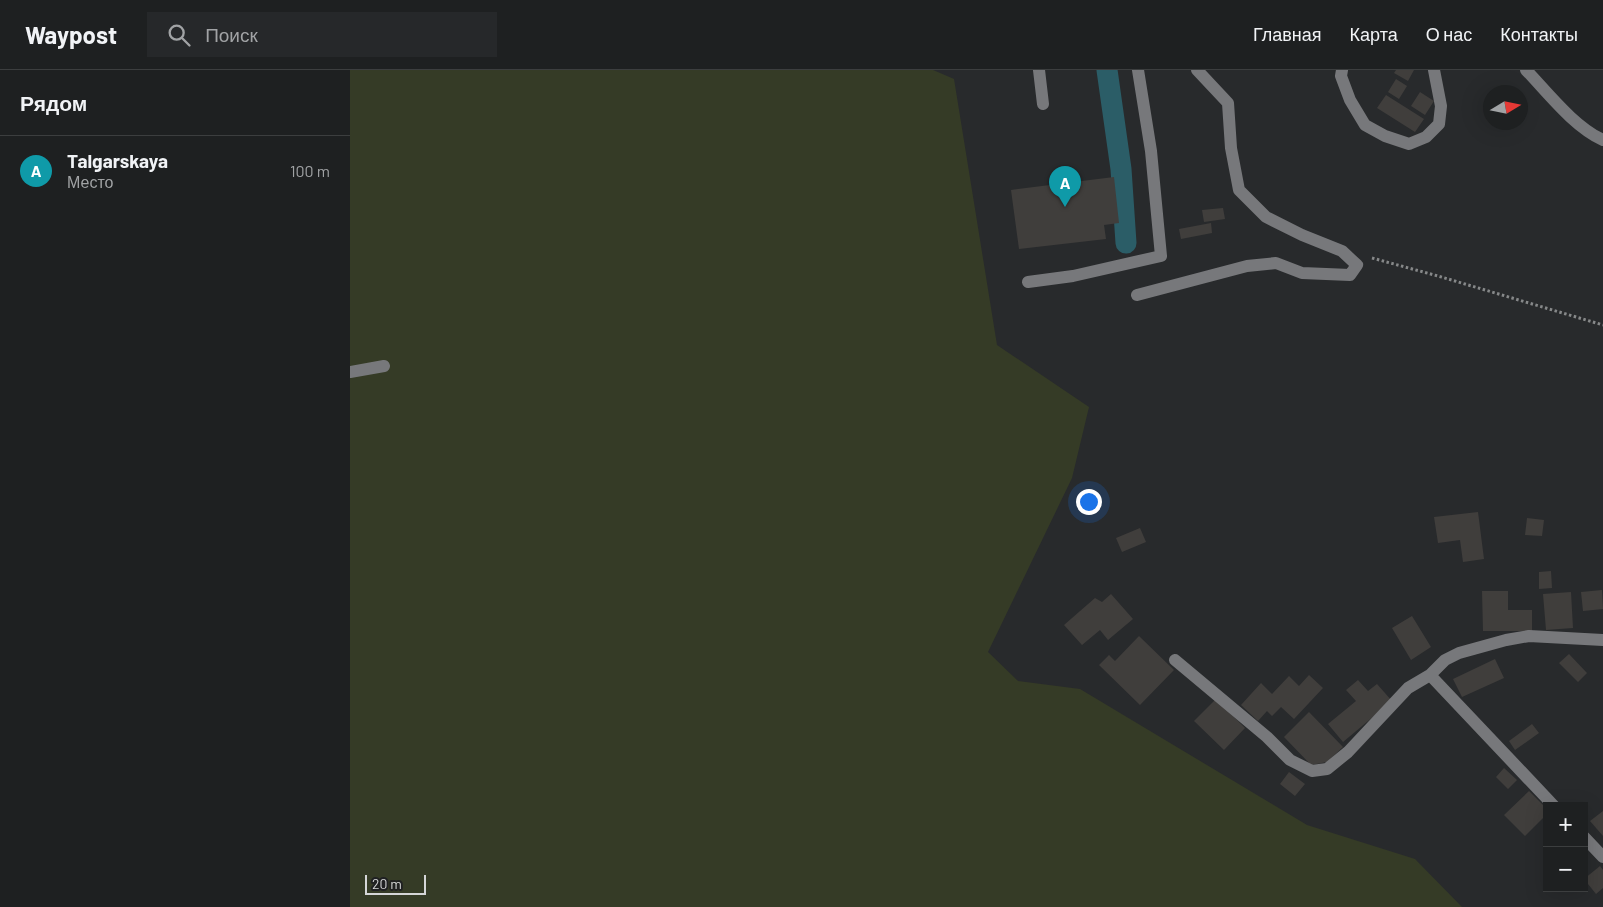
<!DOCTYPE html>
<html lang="ru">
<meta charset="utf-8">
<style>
:root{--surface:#1e2021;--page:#26282a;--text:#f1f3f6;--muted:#a1a3a5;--line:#3c3e3f;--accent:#0b8043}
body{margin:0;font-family:Barlow,sans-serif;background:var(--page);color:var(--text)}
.controls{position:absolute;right:15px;bottom:15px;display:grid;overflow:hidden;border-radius:0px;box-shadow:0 5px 20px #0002}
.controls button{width:45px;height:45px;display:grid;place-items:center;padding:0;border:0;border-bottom:1px solid var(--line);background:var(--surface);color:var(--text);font:25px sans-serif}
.compass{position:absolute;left:1133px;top:15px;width:45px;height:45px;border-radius:50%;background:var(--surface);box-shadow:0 5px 20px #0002;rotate:80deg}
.scale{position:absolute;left:15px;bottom:12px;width:61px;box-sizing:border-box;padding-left:5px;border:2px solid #d5d6d7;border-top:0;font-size:14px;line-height:18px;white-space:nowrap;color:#d5d6d7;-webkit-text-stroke:4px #1f2022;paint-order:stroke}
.you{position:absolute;left:738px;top:431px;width:18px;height:18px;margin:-12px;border:4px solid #fff;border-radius:50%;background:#1a73e8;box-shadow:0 0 0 8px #1a73e833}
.badge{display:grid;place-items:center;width:32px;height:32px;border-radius:50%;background:var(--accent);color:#fff;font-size:16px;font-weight:700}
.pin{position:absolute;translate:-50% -41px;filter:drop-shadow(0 1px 2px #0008)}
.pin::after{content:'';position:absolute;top:26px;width:18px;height:15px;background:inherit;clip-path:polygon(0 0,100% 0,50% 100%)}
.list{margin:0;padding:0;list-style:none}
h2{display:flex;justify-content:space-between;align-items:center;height:65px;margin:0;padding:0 20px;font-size:21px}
h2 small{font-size:16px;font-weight:400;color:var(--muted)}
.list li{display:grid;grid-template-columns:32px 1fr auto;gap:15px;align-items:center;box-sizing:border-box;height:70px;padding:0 20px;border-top:1px solid var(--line)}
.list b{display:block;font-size:19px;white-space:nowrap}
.list p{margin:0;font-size:16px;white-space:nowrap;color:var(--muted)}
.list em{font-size:16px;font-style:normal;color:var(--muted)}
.icon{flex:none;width:28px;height:28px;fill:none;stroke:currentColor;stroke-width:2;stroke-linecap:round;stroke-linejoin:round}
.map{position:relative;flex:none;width:1253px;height:837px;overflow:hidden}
header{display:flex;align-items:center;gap:30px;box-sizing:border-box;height:70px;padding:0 25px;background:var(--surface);border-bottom:1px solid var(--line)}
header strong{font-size:24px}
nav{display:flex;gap:28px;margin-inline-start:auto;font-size:18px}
.search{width:350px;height:45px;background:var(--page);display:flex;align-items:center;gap:12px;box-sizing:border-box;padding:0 18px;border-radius:0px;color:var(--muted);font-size:19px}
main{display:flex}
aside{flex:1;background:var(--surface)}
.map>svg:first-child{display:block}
</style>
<header>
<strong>Waypost</strong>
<div class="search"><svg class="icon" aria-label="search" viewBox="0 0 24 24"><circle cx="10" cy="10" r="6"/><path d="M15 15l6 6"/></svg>Поиск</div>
<nav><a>Главная</a><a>Карта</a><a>О нас</a><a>Контакты</a></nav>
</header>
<main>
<aside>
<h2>Рядом<small></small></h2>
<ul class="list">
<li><span class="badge" style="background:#0f9aa8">A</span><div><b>Talgarskaya</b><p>Место</p></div><em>100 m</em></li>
</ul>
</aside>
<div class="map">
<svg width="1253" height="837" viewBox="0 0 1253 837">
<rect width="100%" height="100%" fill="#282a2c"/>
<path fill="#353b26" d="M 0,0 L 583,0 L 604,9 L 647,275 L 739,337 L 722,408 L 638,582 L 668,611 L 730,619 L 957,755 L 1065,789 L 1112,837 L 0,837 Z"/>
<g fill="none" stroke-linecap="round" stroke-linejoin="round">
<path stroke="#2b5d67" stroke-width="21" d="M 757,0 L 771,99 L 776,173"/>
</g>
<path fill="#403e3c" d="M 1046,0 L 1064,0 L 1058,11 L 1044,3 Z
M 1046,9 L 1057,16 L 1049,29 L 1038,22 Z
M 1070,22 L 1084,31 L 1075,45 L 1061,36 Z
M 1036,25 L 1074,49 L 1065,62 L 1027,38 Z
M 764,107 L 769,153 L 754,155 L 756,169 L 669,179 L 661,120 Z
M 873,138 L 875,149 L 854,152 L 852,140 Z
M 861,153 L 862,163 L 831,169 L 829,159 Z
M 1128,442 L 1134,489 L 1113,492 L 1110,470 L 1088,473 L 1084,447 Z
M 1177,448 L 1194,450 L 1192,466 L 1175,465 Z
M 790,458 L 796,472 L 772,482 L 766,468 Z
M 1201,501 L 1202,518 L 1189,519 L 1189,502 Z
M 1252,520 L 1253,539 L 1233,541 L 1231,522 Z
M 1132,521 L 1158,521 L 1158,540 L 1182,540 L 1182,561 L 1133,561 Z
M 1221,522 L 1223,558 L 1196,560 L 1193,524 Z
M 761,524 L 783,549 L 758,570 L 750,560 L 732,575 L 714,555 L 745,528 L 752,532 Z
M 1062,546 L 1081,577 L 1061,590 L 1042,558 Z
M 789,566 L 824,600 L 790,635 L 749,595 L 759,585 L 765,591 Z
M 1219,584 L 1237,603 L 1228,612 L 1209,593 Z
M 1145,589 L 1154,608 L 1112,627 L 1103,609 Z
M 959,605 L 973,618 L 944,649 L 931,637 L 922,646 L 917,641 L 908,651 L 891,635 L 911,613 L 922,624 L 939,606 L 949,616 Z
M 1008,610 L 1018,621 L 1027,614 L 1042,631 L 993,672 L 978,654 L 1006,631 L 996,620 Z
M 866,629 L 895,658 L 874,680 L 844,651 Z
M 959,642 L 993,677 L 977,692 L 961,695 L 934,667 Z
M 1182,654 L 1189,663 L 1165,680 L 1159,671 Z
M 1154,698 L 1167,710 L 1158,719 L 1146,707 Z
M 939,702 L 955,714 L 945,726 L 930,714 Z
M 1179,721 L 1197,739 L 1197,744 L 1175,766 L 1154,745 Z
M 1253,741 L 1253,766 L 1240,751 Z
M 1250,796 L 1253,800 L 1253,818 L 1246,824 L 1234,809 Z"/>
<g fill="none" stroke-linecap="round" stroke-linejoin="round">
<path stroke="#868889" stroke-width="3" stroke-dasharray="2.5 2.5" stroke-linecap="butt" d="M 1022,188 L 1088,206 L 1253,255"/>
<path stroke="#77787b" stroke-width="12" d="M 689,0 L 693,34
M 992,0 L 991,6 L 1000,30 L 1015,55 L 1035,66 L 1059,74 L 1076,67 L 1089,54 L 1091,36 L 1084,0
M 1176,0 C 1198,23 1224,57 1253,70
M 678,212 L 723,206 L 811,186 L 801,81 L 788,0
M 787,225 L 897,196 L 926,193 L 952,203 L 1000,205 L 1007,195 L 992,181 L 952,165 L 916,147 L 889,120 L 881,78 L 878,33 L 847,0
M 0,302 L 34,296
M 825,590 L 917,667 L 940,690 L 962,701 L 977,699 L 998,682 L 1058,618 L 1080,605 L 1204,736
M 1080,605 L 1095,590 L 1109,583 L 1156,570 L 1179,566 L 1253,570
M 1234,767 L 1253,787"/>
</g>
</svg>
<div class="controls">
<button>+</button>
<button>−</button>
</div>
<svg class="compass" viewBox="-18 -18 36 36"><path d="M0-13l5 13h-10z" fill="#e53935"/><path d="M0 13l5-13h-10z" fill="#a1a3a5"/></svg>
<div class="scale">20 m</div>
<div class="you"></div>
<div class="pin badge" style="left:715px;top:137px;background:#0f9aa8">A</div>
</div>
</main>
